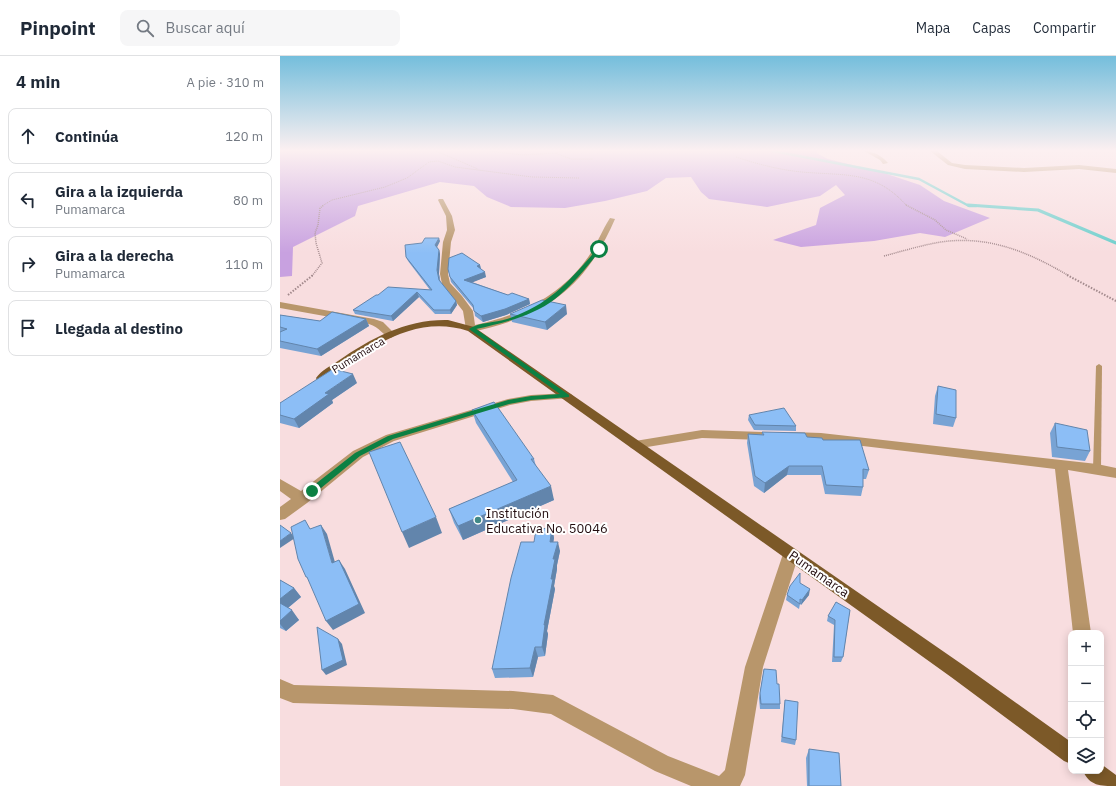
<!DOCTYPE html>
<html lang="es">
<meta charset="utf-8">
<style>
:root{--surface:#fff;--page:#f6f6f7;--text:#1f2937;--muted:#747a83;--line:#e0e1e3}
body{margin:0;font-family:"IBM Plex Sans",sans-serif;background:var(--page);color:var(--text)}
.controls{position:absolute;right:12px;bottom:12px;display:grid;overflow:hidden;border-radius:8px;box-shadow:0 2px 10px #0003}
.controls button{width:36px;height:36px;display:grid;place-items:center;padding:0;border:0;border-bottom:1px solid var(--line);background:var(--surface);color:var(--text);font:20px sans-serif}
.stop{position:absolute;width:12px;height:12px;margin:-9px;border:3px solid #0b8043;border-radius:50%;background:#fff}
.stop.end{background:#0b8043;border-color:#fff;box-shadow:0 1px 4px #0008}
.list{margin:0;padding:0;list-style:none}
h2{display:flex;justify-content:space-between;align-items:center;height:52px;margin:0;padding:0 16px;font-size:17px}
h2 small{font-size:13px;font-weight:400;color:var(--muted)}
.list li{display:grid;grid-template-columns:26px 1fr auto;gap:12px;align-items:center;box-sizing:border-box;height:56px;margin:0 8px 8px;padding:0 8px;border:1px solid var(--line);border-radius:8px}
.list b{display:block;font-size:15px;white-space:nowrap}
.list p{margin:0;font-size:13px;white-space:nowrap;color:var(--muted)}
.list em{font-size:13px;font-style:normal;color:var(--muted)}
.icon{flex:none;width:22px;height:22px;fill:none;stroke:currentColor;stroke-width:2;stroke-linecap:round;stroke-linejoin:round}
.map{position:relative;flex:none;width:836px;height:730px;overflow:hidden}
header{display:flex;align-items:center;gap:24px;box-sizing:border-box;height:56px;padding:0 20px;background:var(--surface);border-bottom:1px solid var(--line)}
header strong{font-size:19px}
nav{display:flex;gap:22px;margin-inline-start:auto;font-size:14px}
.search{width:280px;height:36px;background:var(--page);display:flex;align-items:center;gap:10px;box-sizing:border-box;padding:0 14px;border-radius:8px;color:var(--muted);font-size:15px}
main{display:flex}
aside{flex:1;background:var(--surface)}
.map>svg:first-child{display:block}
</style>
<header>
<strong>Pinpoint</strong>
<div class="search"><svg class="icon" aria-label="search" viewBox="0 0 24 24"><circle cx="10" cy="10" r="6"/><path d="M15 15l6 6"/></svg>Buscar aquí</div>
<nav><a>Mapa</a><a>Capas</a><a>Compartir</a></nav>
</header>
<main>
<aside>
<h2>4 min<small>A pie · 310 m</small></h2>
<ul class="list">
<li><svg class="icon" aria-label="ahead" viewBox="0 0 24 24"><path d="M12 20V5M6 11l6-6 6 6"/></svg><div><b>Continúa</b></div><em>120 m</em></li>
<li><svg class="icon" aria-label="left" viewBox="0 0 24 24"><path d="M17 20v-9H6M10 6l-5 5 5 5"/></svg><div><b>Gira a la izquierda</b><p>Pumamarca</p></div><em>80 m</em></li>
<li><svg class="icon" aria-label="right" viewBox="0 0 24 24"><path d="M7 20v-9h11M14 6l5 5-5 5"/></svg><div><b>Gira a la derecha</b><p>Pumamarca</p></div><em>110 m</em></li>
<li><svg class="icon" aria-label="arrive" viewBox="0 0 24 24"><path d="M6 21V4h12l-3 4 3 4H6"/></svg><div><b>Llegada al destino</b></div></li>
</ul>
</aside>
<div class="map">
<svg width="836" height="730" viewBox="0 0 836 730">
<rect width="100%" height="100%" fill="#f8dddf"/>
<path fill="#c8a1e0" d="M 4,95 L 537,95 L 538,98 L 548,103 L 604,117 L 640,129 L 664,145 L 710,162 L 665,181 L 640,177 L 594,185 L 521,191 L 493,184 L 536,169 L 540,152 L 565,139 L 556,129 L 540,140 L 487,151 L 429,143 L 421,136 L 411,121 L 386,122 L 367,135 L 325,145 L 285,152 L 231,151 L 207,141 L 194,130 L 160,126 L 78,150 L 75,160 L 13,191 L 12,220 L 0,221 L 0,96 Z"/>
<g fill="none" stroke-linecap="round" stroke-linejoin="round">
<path stroke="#67cecb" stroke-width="2.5" d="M 493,95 L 639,123 L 689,150 L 696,150"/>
<path stroke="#67cecb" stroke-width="3" d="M 688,149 L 758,154 L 836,187"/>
<path stroke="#a2898c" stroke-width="1" stroke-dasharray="1 1" stroke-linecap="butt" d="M 156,95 L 198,113
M 210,95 L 243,99 L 275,97 L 291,103 L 313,103
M 275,97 L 281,95
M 456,101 C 477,108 500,114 522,116 C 566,120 595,114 627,150
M 42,150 L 52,144 L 105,131 L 127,122 L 149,106 L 158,105 L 175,111 L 252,121 L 299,122"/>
<path stroke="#a2898c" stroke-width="1.5" stroke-dasharray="1 1" stroke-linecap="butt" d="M 626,149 L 655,164 L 666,174 L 687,183
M 604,200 C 623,195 642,189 661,186 C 708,179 749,196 789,220
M 32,220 L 42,207 L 36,187 L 35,177 L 38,169 L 40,152 L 44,149"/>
<path stroke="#a2898c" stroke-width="2" stroke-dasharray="1.5 1.5" stroke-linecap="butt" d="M 787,219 L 836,245
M 8,239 L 33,219"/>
<path fill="#b8966b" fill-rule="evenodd" d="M 819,308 L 822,310 L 821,413 L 820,415 L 814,415 L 813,413 L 816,310 Z"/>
<path fill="#b8966b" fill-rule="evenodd" d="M 584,95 C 594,95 602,100 608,107 L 603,108 L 600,104 Z
M 650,95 L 657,95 L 672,107 L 685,109 L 744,112 L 799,109 L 836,113 L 836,117 L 799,113 L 744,116 L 685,113 L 668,109 Z
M 159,143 L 163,143 L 172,160 L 175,174 L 171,186 L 168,218 L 170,227 L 182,240 L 193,255 L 195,269 C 238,260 279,241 306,204 C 316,191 321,176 330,162 L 335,163 C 304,234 265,260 191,276 L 186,273 L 183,255 L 162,228 L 160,218 L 163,186 L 167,174 L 166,160 L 158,144 Z
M 0,246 L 94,263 L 103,266 L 116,279 L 111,282 C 103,280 100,271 89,268 L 0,252 Z
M 287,337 L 291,338 L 293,340 L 291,342 L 251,345 L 230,349 L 114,385 L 83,401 L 27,447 L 5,463 L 0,464 L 0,451 L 11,443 L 0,435 L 0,423 L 21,435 L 73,395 L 106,379 L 228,343 L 251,339 Z
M 422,374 L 483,376 L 487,377 L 489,380 L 487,383 L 483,384 L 422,382 L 355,393 L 351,392 L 349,389 L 351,386 L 355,385 Z
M 511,376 L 541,377 L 817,408 L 836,412 L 836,422 L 788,414 L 811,577 L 793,577 L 775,413 L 541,385 L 507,383 L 505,380 L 507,377 Z
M 511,492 L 516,494 L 519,498 L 483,611 L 465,719 L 460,730 L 411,730 L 375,715 L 271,658 L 233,653 L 13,647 L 0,642 L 0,623 L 14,629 L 233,635 L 273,639 L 388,700 L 439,720 L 445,714 L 465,611 L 503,498 L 506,494 Z"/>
<path fill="#7c5928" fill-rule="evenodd" d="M 168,264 L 194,271 L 683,609 L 791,686 L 791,708 L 784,705 L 671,621 L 188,275 C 134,257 86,294 45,324 L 37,324 L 36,322 C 41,315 50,310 58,305 C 91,282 127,263 168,264 Z
M 821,708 L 836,719 L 836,730 C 820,730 810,730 803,715 L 821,715 Z"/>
</g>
<path fill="#78a3d4" d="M 160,185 L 157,191 L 159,194 L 160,198 L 159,218 L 160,225 L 176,245 L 177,249 L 171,258 L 155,258 L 139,241 L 113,265 L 75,258 L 73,254 L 98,239 L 150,234 L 128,205 L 126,201 Z
M 200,209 L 201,213 L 206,221 L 192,226 L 228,239 L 249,243 L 250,248 L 226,259 L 203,266 L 195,260 L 194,253 L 171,226 L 168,213 Z
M 230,258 L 287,258 L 267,274 L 232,266 Z
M 0,259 L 40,265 L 86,263 L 89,270 L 41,300 L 0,292 Z
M 77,327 L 52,344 L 53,347 L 19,372 L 0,367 L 0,347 Z
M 658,330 L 676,362 L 673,371 L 653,368 L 655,340 Z
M 192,354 L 254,403 L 256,410 L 274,444 L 183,484 L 174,467 L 169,453 L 233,426 L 196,367 Z
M 469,359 L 516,370 L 516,375 L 474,374 L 468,364 Z
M 775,367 L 810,395 L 805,405 L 772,401 L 770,377 Z
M 482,376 L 527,381 L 543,384 L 589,414 L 586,423 L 583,423 L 583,431 L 581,440 L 545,438 L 541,419 L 507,419 L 484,437 L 474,430 L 467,387 L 468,378 L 482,379 Z
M 272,472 L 274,482 L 273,486 L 280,495 L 277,509 L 277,513 L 274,530 L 275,533 L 267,575 L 268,578 L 265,600 L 258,601 L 253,621 L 215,622 L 212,613 L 254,486 Z
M 0,524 L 14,532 L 21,541 L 8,552 L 19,564 L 6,575 L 0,572 Z
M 520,527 L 529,539 L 521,549 L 520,548 L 519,553 L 506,544 L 507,539 Z
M 570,554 L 563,601 L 561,606 L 552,606 L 554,569 L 547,565 L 548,560 Z
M 484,613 L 497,628 L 500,648 L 500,653 L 480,653 L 479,642 Z
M 505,644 L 516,684 L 515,689 L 501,686 Z
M 529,693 L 561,730 L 527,730 L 526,702 Z"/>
<path fill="#6285ac" d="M 159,182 L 160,185 L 156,193 L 155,189 Z
M 159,194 L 160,198 L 159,218 L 161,228 L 157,214 Z
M 200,209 L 201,214 L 197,210 Z
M 205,216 L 206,221 L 186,229 L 184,224 Z
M 137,236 L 139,241 L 113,265 L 111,260 Z
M 249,243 L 250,248 L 226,259 L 203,266 L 201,260 Z
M 176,245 L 177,249 L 171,258 L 170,254 Z
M 286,249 L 287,258 L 267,274 L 265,266 Z
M 86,263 L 89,270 L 41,300 L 37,293 Z
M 73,318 L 77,327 L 52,344 L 53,347 L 19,372 L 14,363 L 45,337 Z
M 509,410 L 507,419 L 484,437 L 485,427 Z
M 271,430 L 274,444 L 183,484 L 178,470 Z
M 156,461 L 162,477 L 129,492 L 122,476 Z
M 41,469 L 47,478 L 58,517 L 52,507 Z
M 272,472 L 274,482 L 272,495 L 270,486 Z
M 11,477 L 15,482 L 0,492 L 0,485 Z
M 278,486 L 280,495 L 277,509 L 277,513 L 274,530 L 275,533 L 267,575 L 268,578 L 265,600 L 262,591 L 264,569 L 271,523 L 273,503 Z
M 59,504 L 65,513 L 85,557 L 53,574 L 46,565 Z
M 14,532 L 21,541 L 4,555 L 0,549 L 0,543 Z
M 530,533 L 529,539 L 521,549 L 522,544 Z
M 12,554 L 19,564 L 6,575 L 0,568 L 0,565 Z
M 58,583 L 62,588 L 67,609 L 46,619 L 42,614 Z
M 255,591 L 258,601 L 253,621 L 250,612 Z"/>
<path fill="#8cbef6" stroke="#6285ac" d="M 145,182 L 159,182 L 155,189 L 159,194 L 157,214 L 159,224 L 176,245 L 170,254 L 154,254 L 137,236 L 111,260 L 73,254 L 96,239 L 98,239 L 108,231 L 152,234 L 126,201 L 125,189 L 142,187 Z
M 182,197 L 200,209 L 197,210 L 205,216 L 184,224 L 228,239 L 232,237 L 249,243 L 225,253 L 201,260 L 194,255 L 193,249 L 170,221 L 168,213 L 169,202 Z
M 262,244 L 286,249 L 265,266 L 230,258 Z
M 52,256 L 86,263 L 37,293 L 0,285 L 0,276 L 7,273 L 0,271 L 0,259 L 40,265 Z
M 53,313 L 73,318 L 45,337 L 49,338 L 14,363 L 0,359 L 0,347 Z
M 658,330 L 676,334 L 676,362 L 656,358 Z
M 214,346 L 254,403 L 251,403 L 271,430 L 178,470 L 169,453 L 237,424 L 192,354 Z
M 504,352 L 516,370 L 475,369 L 469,359 Z
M 775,367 L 807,374 L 810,395 L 777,391 Z
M 482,376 L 525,377 L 527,381 L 542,382 L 543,384 L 580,384 L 589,414 L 583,413 L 583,431 L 546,429 L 542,410 L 509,410 L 485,427 L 475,420 L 468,378 L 484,379 Z
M 120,386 L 156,461 L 122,476 L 89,396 Z
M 25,464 L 30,473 L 41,469 L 52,507 L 59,504 L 79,548 L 46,565 L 27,521 L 26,521 L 18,503 L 11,471 Z
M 0,469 L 11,477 L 0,485 Z
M 272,472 L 270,486 L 278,486 L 273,503 L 275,503 L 271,523 L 273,523 L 264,569 L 265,569 L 262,591 L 255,591 L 250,612 L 212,613 L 231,522 L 241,486 L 254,486 L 256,473 Z
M 520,517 L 520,527 L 530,533 L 522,544 L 520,543 L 520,548 L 507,539 L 510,530 Z
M 0,524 L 14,532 L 0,543 Z
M 556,546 L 570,554 L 563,601 L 554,601 L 555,564 L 548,560 Z
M 0,547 L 12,554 L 0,565 Z
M 37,571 L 58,583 L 63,604 L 42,614 Z
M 484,613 L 496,614 L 497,628 L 499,628 L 500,648 L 481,648 L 480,637 Z
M 505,644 L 518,646 L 516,684 L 502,681 Z
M 529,693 L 559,697 L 561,730 L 529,730 Z"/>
<linearGradient id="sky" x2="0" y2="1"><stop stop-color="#74bedc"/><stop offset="0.48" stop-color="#fcf0f1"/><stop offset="1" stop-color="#fcf0f1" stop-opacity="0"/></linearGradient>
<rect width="836" height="197" fill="url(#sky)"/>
<path fill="#0b8043" d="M 318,192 L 321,193 C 308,210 293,229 275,243 C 253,260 223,267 196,273 L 289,339 L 289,341 L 251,344 L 229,348 L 113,383 L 80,400 L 35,437 L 29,437 L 29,433 L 75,397 L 108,380 L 228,344 L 251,340 L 280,338 L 189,273 C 199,266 215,267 227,263 C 271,248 289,225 318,192 Z"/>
<circle fill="#418886" stroke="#fff" stroke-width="1.5" cx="198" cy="464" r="4"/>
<g text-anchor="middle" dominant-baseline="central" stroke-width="4" stroke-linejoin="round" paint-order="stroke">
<g font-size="11" fill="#220c0f" stroke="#fff">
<text transform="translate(78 299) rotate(-31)">Pumamarca</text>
</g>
<g font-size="13" fill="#220c0f" stroke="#fff" text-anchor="start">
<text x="206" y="457">Institución<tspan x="206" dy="15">Educativa No. 50046</tspan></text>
</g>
<g font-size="13" fill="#220c0f" stroke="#fff">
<text transform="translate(539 518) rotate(35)">Pumamarca</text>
</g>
</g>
</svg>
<div class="controls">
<button>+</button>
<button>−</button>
<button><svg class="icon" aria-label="locate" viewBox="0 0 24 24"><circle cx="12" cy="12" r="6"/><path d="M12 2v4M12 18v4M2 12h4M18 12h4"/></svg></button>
<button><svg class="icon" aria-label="layers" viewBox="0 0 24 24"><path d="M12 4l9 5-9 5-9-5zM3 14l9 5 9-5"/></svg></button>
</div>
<div class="stop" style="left:319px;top:193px"></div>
<div class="stop end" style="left:32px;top:435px"></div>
</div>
</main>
